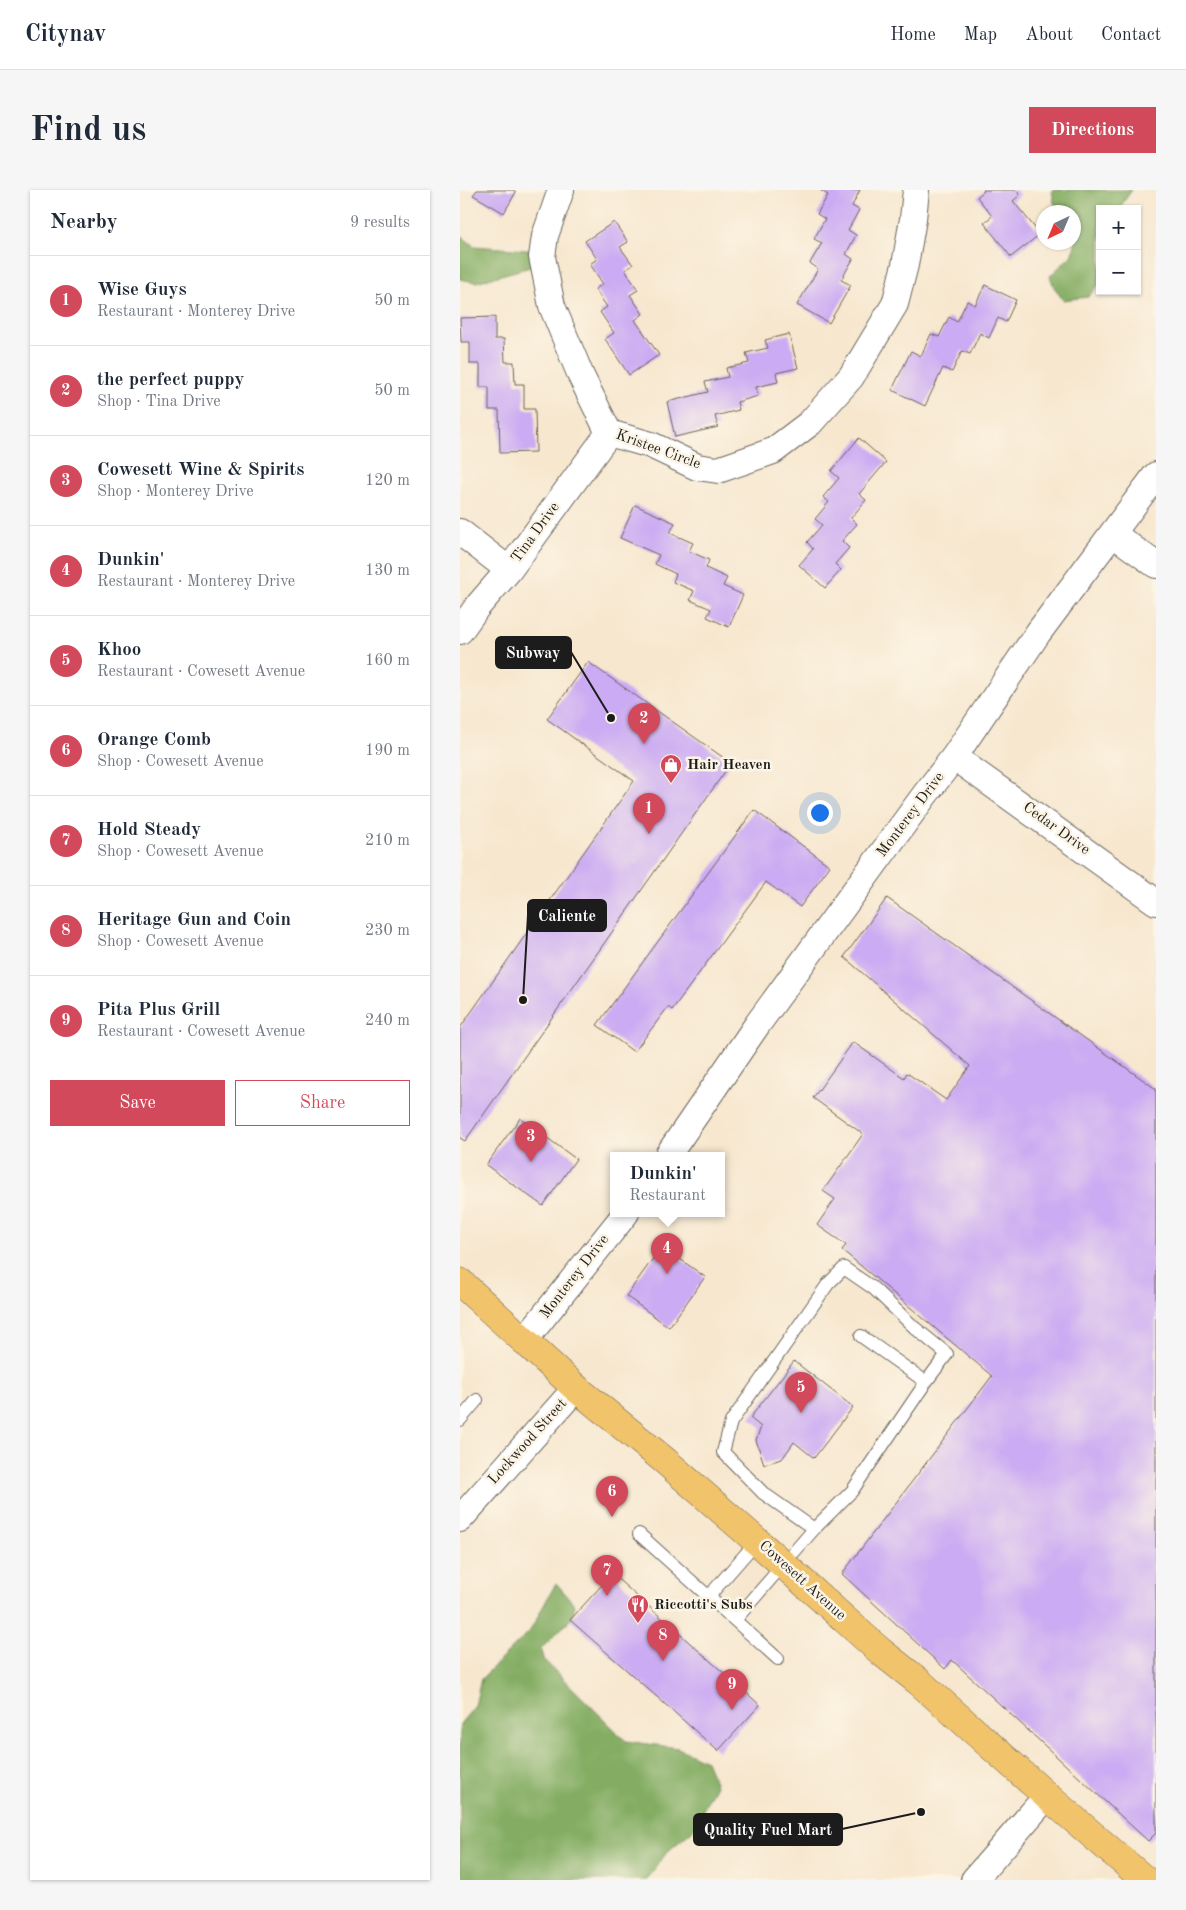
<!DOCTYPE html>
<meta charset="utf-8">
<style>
:root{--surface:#fff;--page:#f6f6f7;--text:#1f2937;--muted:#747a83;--line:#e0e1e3;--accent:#d1495b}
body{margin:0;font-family:"Old Standard TT",serif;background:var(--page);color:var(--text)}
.controls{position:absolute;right:15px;top:15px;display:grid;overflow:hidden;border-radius:0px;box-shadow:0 1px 4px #0004}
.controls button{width:45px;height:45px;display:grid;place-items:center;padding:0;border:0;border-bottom:1px solid var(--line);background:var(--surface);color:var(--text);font:25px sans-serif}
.compass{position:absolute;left:576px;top:15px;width:45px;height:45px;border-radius:50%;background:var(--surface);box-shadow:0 1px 4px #0004;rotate:224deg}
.you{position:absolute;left:359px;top:622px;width:18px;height:18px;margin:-12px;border:4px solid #fff;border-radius:50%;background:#1a73e8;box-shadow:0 0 0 8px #1a73e833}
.badge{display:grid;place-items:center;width:32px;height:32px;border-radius:50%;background:var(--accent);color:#fff;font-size:16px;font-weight:700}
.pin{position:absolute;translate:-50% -41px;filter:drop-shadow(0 1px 2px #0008)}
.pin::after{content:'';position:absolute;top:26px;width:18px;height:15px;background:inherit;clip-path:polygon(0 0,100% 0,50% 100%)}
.popup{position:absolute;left:150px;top:962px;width:115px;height:65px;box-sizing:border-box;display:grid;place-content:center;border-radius:0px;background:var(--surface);filter:drop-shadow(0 1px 4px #0005);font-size:16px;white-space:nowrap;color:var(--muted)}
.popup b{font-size:19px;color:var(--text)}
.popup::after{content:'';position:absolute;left:50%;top:100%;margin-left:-10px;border:10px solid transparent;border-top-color:var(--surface)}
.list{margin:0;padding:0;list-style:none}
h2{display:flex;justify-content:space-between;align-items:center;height:65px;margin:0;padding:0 20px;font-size:21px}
h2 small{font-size:16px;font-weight:400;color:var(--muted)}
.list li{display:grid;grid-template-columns:32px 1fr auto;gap:15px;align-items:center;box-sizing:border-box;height:90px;padding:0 20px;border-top:1px solid var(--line)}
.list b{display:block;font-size:19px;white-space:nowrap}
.list p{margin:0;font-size:16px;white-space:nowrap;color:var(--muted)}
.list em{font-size:16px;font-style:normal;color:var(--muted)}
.actions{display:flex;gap:10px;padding:15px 20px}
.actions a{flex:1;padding:11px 0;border:1px solid var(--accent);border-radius:0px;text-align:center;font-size:18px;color:var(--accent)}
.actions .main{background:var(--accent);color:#fff}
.map{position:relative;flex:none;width:696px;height:1690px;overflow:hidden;border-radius:0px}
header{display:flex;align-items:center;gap:30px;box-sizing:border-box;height:70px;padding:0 25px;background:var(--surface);border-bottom:1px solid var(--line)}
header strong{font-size:24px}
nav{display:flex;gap:28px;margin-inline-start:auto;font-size:18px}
.intro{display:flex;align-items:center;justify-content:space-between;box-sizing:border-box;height:120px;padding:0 30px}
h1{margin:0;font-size:35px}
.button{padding:12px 22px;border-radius:0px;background:var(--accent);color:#fff;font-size:18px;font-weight:700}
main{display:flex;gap:30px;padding:0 30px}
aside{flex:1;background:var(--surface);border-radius:0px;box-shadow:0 1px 4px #0004}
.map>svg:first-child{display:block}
</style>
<header>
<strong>Citynav</strong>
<nav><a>Home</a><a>Map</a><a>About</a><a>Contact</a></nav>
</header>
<div class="intro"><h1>Find us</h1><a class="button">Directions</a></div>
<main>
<aside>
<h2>Nearby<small>9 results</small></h2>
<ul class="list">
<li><span class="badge">1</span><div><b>Wise Guys</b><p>Restaurant · Monterey Drive</p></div><em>50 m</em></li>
<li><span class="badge">2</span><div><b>the perfect puppy</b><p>Shop · Tina Drive</p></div><em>50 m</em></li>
<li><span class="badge">3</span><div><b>Cowesett Wine &amp; Spirits</b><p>Shop · Monterey Drive</p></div><em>120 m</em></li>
<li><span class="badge">4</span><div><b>Dunkin'</b><p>Restaurant · Monterey Drive</p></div><em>130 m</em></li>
<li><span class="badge">5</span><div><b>Khoo</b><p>Restaurant · Cowesett Avenue</p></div><em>160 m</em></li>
<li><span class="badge">6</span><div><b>Orange Comb</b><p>Shop · Cowesett Avenue</p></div><em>190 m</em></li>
<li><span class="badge">7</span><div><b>Hold Steady</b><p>Shop · Cowesett Avenue</p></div><em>210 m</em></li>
<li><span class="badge">8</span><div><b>Heritage Gun and Coin</b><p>Shop · Cowesett Avenue</p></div><em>230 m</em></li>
<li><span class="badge">9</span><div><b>Pita Plus Grill</b><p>Restaurant · Cowesett Avenue</p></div><em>240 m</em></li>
</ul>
<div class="actions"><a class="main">Save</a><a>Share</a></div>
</aside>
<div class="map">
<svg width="696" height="1690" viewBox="0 0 696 1690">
<rect width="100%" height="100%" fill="#fcf5e5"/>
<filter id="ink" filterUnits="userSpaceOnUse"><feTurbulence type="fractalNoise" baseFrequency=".02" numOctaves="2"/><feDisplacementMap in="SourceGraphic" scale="10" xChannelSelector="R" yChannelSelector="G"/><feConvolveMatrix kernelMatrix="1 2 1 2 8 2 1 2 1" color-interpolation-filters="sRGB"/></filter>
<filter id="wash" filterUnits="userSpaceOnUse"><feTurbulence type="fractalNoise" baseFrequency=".0096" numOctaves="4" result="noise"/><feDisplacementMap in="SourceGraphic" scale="20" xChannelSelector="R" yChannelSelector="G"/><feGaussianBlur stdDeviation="1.12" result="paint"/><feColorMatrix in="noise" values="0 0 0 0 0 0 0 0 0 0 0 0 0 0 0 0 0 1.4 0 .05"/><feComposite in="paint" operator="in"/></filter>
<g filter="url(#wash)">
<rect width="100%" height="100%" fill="#f7e7cf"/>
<path fill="#84ad64" stroke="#506440" d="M 592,0 L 672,0 L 662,14 L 661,19 L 640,19 L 640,93 L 628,107 L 603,110 L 594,97 L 590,86 L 611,66 L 618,47 L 614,40 L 614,22 L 601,22 L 594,13 Z
M 0,45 L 14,56 L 80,61 L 81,74 L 16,92 L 0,89 Z
M 96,1393 L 115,1415 L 111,1429 L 81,1459 L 83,1469 L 166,1551 L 218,1558 L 246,1571 L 256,1595 L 232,1641 L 207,1662 L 187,1690 L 0,1690 L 0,1534 L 15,1516 L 21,1489 L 70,1441 Z"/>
<g id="blocks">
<path fill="#cbabf3" d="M 17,0 L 53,0 L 56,2 L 44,23 L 13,5 Z
M 360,0 L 400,0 L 392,16 L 399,20 L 388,40 L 396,45 L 386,64 L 393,69 L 381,90 L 391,95 L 369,133 L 337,115 L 358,79 L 350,73 L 362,53 L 354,49 L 365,29 L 357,24 L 368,5 Z
M 523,0 L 556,0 L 560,5 L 553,11 L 580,44 L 551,67 L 524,33 L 532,26 L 517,7 L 524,1 Z
M 154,32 L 168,52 L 160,57 L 173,75 L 165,80 L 178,100 L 170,105 L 183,124 L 175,130 L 199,165 L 169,185 L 145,149 L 154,143 L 140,122 L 147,117 L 135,99 L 143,94 L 130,74 L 137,69 L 125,51 Z
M 525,95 L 556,110 L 546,132 L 538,128 L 529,148 L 520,143 L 510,164 L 502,161 L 492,182 L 483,178 L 465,216 L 432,200 L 451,161 L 461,166 L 471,144 L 479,147 L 489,127 L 497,132 L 507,111 L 515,115 Z
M 35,127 L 35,149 L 44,149 L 45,172 L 54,172 L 55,194 L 64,194 L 64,219 L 75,219 L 76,262 L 40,263 L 39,220 L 29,220 L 29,197 L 20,197 L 20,174 L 10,174 L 10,152 L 1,152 L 0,128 Z
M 329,144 L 338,178 L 316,183 L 318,192 L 296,197 L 298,206 L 277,212 L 279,220 L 255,226 L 258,237 L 215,247 L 207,212 L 248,202 L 245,192 L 268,187 L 266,178 L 289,173 L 286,163 L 308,158 L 305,150 Z
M 399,248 L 426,272 L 399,304 L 406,310 L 391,328 L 397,334 L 382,351 L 389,358 L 375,374 L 381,380 L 365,398 L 339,375 L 353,359 L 347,352 L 362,335 L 355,329 L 369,312 L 363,307 L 379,288 L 371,281 Z
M 175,315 L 215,333 L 210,343 L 233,353 L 229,361 L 249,370 L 246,378 L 267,388 L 263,396 L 283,405 L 269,437 L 247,427 L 251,419 L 230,410 L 234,401 L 213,392 L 216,384 L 195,374 L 199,365 L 160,348 Z
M 128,472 L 271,573 L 5,951 L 0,948 L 0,838 L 174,591 L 87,529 Z
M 294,620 L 370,676 L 340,717 L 306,692 L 212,820 L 208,817 L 174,862 L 137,835 Z
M 427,708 L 696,899 L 696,1643 L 688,1651 L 492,1470 L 485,1479 L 382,1384 L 532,1186 L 382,1060 L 386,1055 L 357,1035 L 375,1009 L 363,1001 L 403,944 L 353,908 L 393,852 L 444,888 L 447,883 L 486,910 L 510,876 L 384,767 Z
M 60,928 L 116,969 L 83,1016 L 26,975 Z
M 202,1056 L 245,1087 L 209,1137 L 166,1106 Z
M 334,1171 L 393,1217 L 354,1268 L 334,1252 L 322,1269 L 304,1274 L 296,1250 L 301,1237 L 290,1228 Z
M 152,1384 L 300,1515 L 258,1561 L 110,1430 Z"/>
</g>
</g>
<g filter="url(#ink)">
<use href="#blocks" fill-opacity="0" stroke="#69635b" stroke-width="1"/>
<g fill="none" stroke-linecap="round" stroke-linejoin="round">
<g stroke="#69635b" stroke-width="14">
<path id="service" d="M 0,1230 L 17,1210
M 354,1339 L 303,1303 L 263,1262 L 271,1232 L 368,1094 L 384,1078 L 413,1098 L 455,1138 L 487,1164 L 466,1192
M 179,1344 L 318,1469
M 249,1406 L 297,1351
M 276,1429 L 354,1339 L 392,1301 L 466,1192 L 401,1146"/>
</g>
<g stroke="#69635b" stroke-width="28">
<path id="minor" d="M 101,0 L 85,46 L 82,67 L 92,116 L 121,186 L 149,243 L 191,255 L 237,277 L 258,280 L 313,261 L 350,233 L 391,187 L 435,114 L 445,75 L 453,29 L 456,0
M 0,342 L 49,380
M 653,344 L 696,375
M 0,441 L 17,417 L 49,380 L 149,243
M 494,567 L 696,712
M 208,965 L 297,835 L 464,606 L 494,567 L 578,443 L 696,285
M 64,1151 L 166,1023
M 0,1329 L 116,1198
M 514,1690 L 587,1606"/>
</g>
<g stroke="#69635b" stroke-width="29">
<path id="primary" d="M 0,1092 L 116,1198 L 204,1270 L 324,1375 L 420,1461 L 458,1491 L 587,1606 L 685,1690"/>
</g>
<use href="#service" stroke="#fff" stroke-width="12"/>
<use href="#minor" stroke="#fff" stroke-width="26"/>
<use href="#primary" stroke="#f1c36a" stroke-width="28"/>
</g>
</g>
<defs>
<g id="shop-pin" transform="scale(1.125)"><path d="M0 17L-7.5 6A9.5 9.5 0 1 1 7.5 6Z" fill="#d1495b" stroke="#fcf5e5"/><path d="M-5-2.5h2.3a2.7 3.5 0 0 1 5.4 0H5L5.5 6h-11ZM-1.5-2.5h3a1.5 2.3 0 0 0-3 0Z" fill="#fff"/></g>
<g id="restaurant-pin" transform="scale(1.125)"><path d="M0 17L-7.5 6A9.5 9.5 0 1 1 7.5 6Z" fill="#d1495b" stroke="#fcf5e5"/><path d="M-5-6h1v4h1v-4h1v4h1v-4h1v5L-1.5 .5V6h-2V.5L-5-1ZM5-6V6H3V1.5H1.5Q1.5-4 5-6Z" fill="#fff"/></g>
</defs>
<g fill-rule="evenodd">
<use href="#shop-pin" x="211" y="575"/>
<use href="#restaurant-pin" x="178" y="1415"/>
</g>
<g text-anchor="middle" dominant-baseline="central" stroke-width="5" stroke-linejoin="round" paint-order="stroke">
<g font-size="15" fill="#1c1c1c" stroke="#fcf5e5">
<text transform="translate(198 260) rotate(20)">Kristee Circle</text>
<text transform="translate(76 343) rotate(-54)">Tina Drive</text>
<text transform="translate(451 625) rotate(-53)">Monterey Drive</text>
<text transform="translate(596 639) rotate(36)">Cedar Drive</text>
<text transform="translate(115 1087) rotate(-52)">Monterey Drive</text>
<text transform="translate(68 1252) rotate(-48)">Lockwood Street</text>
<text transform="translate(342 1391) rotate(42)">Cowesett Avenue</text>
</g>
<g font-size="15" font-weight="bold" fill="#1c1c1c" stroke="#fcf5e5" text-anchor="start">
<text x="227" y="575">Hair Heaven</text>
<text x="194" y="1415">Riccotti's Subs</text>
</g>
</g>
<path fill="none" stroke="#1c1c1c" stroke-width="2" d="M151 528L111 462M63 810L68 725M461 1622L382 1639"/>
<g fill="#1c1c1c" stroke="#fcf5e5" stroke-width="2">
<circle cx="151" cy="528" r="5"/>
<circle cx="63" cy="810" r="5"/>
<circle cx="461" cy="1622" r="5"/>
</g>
<g fill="#1c1c1c" stroke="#1c1c1c" stroke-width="2">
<rect x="36" y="447" width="75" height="31" rx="5"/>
<rect x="68" y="710" width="78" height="31" rx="5"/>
<rect x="234" y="1624" width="148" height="31" rx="5"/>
</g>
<g font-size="16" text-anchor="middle" font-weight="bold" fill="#fff">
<text x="73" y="468">Subway</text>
<text x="107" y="731">Caliente</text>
<text x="308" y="1645">Quality Fuel Mart</text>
</g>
</svg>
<div class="controls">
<button>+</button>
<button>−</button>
</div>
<svg class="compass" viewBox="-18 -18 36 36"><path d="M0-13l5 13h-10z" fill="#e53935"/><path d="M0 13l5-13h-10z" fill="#747a83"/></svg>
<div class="you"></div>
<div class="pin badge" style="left:189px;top:644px">1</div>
<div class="pin badge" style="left:184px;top:554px">2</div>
<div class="pin badge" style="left:71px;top:972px">3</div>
<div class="pin badge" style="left:207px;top:1084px">4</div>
<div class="popup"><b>Dunkin'</b>Restaurant</div>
<div class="pin badge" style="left:341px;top:1223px">5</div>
<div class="pin badge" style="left:152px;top:1327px">6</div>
<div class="pin badge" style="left:147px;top:1406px">7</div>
<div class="pin badge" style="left:203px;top:1471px">8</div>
<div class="pin badge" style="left:272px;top:1520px">9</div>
</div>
</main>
